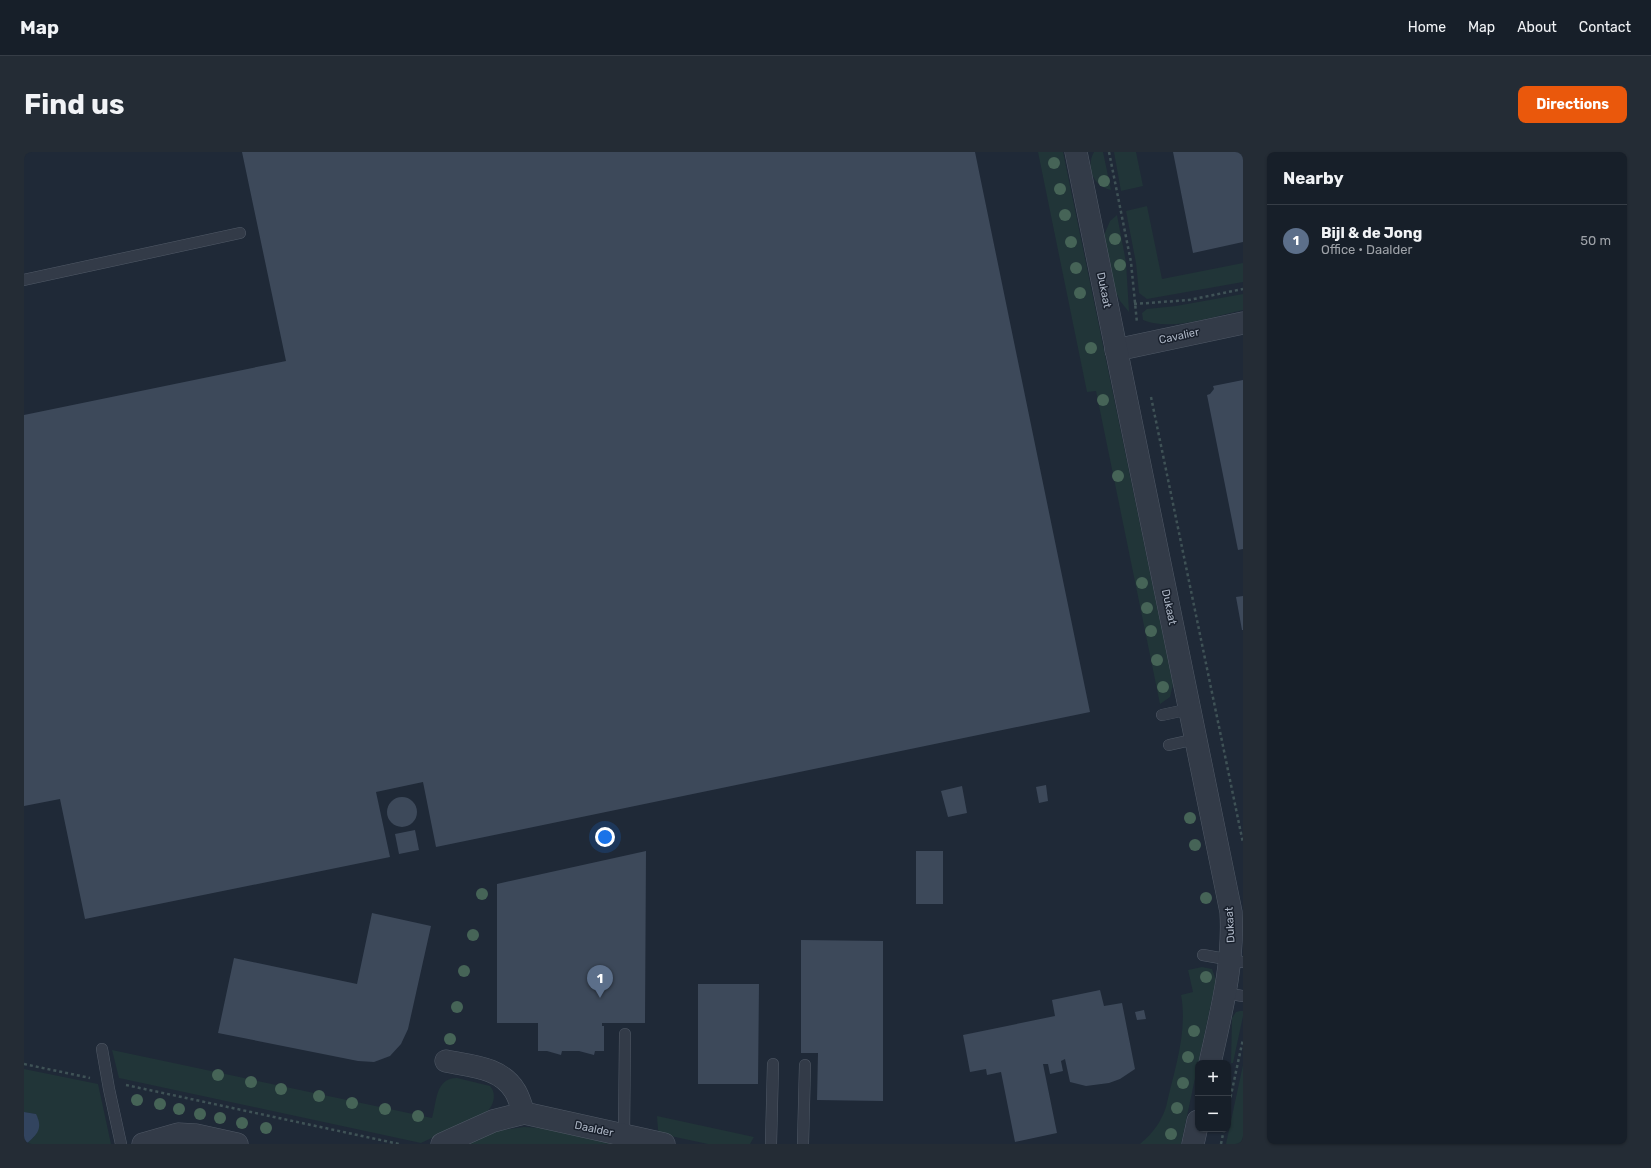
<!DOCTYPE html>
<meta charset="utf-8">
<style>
:root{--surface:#171f29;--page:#242c35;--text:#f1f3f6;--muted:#9ea2a8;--line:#363d46;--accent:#ea580c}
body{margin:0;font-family:Rubik,sans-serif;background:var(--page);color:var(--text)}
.controls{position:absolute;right:12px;bottom:12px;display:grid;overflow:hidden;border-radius:8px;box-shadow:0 1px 3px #0004}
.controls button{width:36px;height:36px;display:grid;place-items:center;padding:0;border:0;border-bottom:1px solid var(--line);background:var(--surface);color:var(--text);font:20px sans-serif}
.you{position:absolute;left:581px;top:685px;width:14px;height:14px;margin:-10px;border:3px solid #fff;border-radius:50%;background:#1a73e8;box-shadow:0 0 0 6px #1a73e833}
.badge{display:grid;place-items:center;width:26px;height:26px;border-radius:50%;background:var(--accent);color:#fff;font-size:13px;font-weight:700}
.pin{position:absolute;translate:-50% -33px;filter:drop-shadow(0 1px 2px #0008)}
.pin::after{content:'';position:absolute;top:21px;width:14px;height:12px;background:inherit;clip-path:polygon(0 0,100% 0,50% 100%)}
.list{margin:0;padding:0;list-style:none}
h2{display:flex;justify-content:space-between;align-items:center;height:52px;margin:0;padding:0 16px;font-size:17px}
h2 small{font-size:13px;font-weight:400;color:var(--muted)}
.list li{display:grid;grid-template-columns:26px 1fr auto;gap:12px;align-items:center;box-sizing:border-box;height:72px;padding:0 16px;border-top:1px solid var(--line)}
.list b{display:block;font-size:15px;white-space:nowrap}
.list p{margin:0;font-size:13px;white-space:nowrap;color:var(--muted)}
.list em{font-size:13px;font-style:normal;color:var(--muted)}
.map{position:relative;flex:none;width:1219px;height:992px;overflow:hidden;border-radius:8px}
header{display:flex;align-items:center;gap:24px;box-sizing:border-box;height:56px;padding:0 20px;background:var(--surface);border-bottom:1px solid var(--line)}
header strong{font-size:19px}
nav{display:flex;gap:22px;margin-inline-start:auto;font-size:14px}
.intro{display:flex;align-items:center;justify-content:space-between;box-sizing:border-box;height:96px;padding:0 24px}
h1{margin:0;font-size:28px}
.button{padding:10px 18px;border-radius:8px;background:var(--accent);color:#fff;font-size:14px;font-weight:700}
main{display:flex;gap:24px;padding:0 24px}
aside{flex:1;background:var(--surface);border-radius:8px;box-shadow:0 1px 3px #0004}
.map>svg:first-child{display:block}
</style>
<header>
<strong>Map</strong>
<nav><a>Home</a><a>Map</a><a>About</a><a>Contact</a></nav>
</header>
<div class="intro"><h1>Find us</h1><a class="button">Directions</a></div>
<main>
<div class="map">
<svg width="1219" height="992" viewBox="0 0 1219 992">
<rect width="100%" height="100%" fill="#1f2937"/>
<path fill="#213538" d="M 1014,0 L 1039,0 L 1149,532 L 1146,545 L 1136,552 L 1072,239 L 1063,240 Z
M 1070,0 L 1079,0 L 1087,38 C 1070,35 1061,16 1070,0 Z
M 1090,0 L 1112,0 L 1119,34 L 1097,39 Z
M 1123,54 L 1138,127 L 1219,111 L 1219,130 L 1123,147 L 1115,141 L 1112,111 L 1102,59 Z
M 1093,63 L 1102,110 L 1105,160 L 1096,149 L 1092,140 L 1080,83 L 1086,69 Z
M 1219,142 L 1219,158 C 1191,164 1146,180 1119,168 L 1118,161 L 1123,157 L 1152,154 Z
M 1178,815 L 1188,817 L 1192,828 L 1157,992 L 1116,992 C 1129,981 1137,970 1142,955 C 1150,919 1164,880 1157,843 L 1169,840 L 1164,818 Z
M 1216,859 L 1219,859 L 1219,864 L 1209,911 L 1207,911 L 1208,866 L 1212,860 Z
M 88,898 L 408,966 C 413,950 411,926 433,926 L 466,934 C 473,941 470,955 461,961 L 397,991 L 95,926 Z
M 1219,913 L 1219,985 L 1218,992 L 1202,992 Z
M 0,917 L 74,932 L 87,992 L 2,992 L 10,985 L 12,962 L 0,960 Z
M 633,964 L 730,985 L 726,992 L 684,992 L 637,982 L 634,978 Z
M 500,975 L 516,976 L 589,992 L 440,992 L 471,979 Z"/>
<path fill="#32445f" d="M 0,960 L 12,962 C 19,976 14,982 2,992 L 0,992 Z"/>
<path fill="#3d495a" d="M 218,0 L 951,0 L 1066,560 L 412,695 L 399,630 L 352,640 L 366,705 L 61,767 L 36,647 L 0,654 L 0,263 L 262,209 Z
M 1149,0 L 1219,0 L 1219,90 L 1169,101 Z
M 1219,228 L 1219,397 L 1214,398 L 1183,243 L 1186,242 L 1190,237 L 1189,234 Z
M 1219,444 L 1219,478 L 1218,478 L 1212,445 Z
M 1022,633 L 1024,649 L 1015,651 L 1012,635 Z
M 938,634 L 943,661 L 924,665 L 917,639 Z
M363 660a15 15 0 1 1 30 0a15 15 0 1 1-30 0Z
M 391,678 L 395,698 L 375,702 L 371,682 Z
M 622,699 L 621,871 L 578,871 L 578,874 L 580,874 L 580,899 L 571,899 L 570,903 L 555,899 L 538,899 L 537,903 L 523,899 L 514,899 L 514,871 L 473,871 L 473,732 Z
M 892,699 L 919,699 L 919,752 L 892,752 Z
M 348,761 L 407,774 L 384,877 L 377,892 L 366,904 L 350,910 L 334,909 L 194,881 L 210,806 L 333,832 Z
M 777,788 L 859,789 L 859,949 L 793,948 L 794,901 L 777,901 Z
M 674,832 L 735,832 L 734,932 L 674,932 Z
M 1076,838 L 1080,854 L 1098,851 L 1111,917 L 1096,927 L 1085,931 L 1062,934 L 1046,930 L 1041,907 L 1037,909 L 1039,919 L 1026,922 L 1024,912 L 1019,912 L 1033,981 L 991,990 L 977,920 L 963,923 L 962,917 L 946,920 L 939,883 L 1031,864 L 1028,848 Z
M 1120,858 L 1122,867 L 1113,868 L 1111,860 Z"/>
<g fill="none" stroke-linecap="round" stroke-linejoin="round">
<g stroke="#505966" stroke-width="12">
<path id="service" d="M 0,128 L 216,81
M 1138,563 L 1166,557
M 1145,593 L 1172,587
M 1179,803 L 1219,810
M 1201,841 L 1219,844
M 78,897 L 85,937 L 97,992
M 600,983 L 601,882
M 747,992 L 749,912
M 779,992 L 781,913"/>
</g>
<g stroke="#505966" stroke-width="23">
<path id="minor" d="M 1092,198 L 1219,171
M 422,909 C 446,914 477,915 491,939 C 495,945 497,954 500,961 L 640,992
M 119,992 L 154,982 L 172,983 L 213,992
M 418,992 L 469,969 L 500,961"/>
</g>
<g stroke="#505966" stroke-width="23">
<path id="tertiary" d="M 1052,0 L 1207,760 C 1210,812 1197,861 1186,911
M 1169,992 L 1174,969"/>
</g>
<path stroke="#3f5256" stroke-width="2.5" stroke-dasharray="3 3" stroke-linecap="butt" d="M 1085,0 L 1107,110 L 1113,171
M 1110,152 L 1165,148 L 1219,137
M 1127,245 L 1219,691
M 0,912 L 66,926
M 102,933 L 375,992
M 1204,957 L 1219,887
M 1197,992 L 1200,977"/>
<use href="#service" stroke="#333b48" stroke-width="11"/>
<use href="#minor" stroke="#333b48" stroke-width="22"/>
<use href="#tertiary" stroke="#333b48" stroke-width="22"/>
</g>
<g fill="#466457">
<circle cx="1030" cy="11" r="6"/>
<circle cx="1080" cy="29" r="6"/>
<circle cx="1036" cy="37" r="6"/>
<circle cx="1041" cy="63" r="6"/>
<circle cx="1091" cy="87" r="6"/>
<circle cx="1047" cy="90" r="6"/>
<circle cx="1096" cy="113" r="6"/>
<circle cx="1052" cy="116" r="6"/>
<circle cx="1056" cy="141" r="6"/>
<circle cx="1067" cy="196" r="6"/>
<circle cx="1079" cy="248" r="6"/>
<circle cx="1094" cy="324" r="6"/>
<circle cx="1118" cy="431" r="6"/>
<circle cx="1123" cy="456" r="6"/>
<circle cx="1127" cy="479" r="6"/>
<circle cx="1133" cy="508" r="6"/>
<circle cx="1139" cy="535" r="6"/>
<circle cx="1166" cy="666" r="6"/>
<circle cx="1171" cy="693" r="6"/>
<circle cx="458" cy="742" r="6"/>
<circle cx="1182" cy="746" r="6"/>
<circle cx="449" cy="783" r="6"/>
<circle cx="440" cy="819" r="6"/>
<circle cx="1182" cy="825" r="6"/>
<circle cx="433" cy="855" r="6"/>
<circle cx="1170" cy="879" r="6"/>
<circle cx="426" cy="887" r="6"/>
<circle cx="1164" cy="905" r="6"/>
<circle cx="194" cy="923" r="6"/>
<circle cx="227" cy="930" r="6"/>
<circle cx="1159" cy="931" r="6"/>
<circle cx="257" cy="937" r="6"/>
<circle cx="295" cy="944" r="6"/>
<circle cx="113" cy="948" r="6"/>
<circle cx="328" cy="951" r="6"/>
<circle cx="136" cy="952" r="6"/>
<circle cx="1153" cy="956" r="6"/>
<circle cx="155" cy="957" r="6"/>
<circle cx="361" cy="957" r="6"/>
<circle cx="176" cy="962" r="6"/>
<circle cx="394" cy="964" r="6"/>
<circle cx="196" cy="966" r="6"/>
<circle cx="218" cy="971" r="6"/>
<circle cx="242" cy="976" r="6"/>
<circle cx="1147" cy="982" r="6"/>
</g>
<g text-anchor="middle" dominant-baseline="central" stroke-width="3" stroke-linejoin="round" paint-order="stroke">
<g font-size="11" fill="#adb6c5" stroke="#19202c">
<text transform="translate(1080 138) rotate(79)">Dukaat</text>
<text transform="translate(1155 184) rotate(-12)">Cavalier</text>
<text transform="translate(1145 455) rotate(78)">Dukaat</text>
<text transform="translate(1206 773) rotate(-93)">Dukaat</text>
<text transform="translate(570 977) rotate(12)">Daalder</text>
</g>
</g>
</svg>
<div class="controls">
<button>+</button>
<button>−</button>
</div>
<div class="you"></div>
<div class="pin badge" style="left:576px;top:846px;background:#5c6f8a">1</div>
</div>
<aside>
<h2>Nearby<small></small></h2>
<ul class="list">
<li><span class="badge" style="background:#5c6f8a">1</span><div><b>Bijl &amp; de Jong</b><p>Office · Daalder</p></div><em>50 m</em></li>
</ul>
</aside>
</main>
